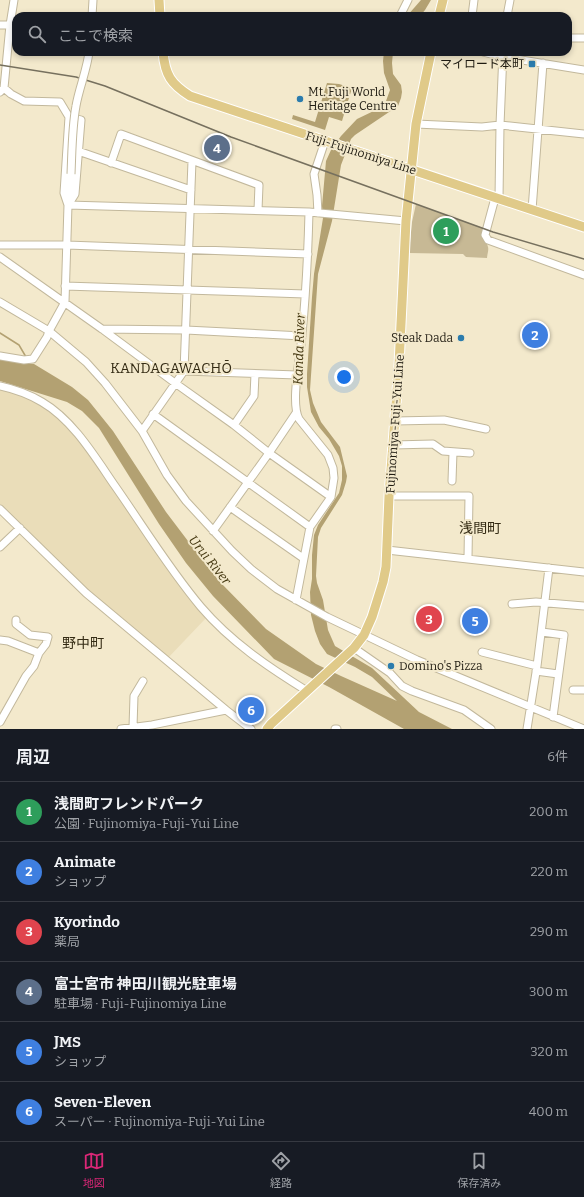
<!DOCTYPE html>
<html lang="ja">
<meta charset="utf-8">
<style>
:root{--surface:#171b24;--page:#242831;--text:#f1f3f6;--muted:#9ea1a6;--line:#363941;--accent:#db2777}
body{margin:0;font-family:Bitter,"Noto Sans JP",serif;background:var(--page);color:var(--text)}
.you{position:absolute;left:344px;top:377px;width:14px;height:14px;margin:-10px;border:3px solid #fff;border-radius:50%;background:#1a73e8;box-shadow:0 0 0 6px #1a73e833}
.badge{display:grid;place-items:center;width:26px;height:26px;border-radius:50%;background:var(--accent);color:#fff;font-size:13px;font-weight:700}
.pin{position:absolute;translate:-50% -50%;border:2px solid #fff;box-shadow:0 1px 4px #0006}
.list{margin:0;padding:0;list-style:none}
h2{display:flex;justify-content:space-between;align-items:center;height:52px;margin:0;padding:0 16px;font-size:17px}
h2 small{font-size:13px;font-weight:400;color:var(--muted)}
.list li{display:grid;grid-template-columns:26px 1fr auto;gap:12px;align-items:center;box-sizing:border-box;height:60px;padding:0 16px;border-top:1px solid var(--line)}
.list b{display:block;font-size:15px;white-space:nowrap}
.list p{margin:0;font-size:13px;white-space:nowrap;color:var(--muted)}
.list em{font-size:13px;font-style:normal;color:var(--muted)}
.icon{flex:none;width:22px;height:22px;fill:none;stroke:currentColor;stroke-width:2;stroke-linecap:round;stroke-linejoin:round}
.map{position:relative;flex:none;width:584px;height:729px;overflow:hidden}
.search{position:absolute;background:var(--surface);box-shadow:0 2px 6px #0003;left:12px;right:12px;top:12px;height:44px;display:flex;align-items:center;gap:10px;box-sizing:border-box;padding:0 14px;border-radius:12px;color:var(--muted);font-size:15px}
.sheet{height:412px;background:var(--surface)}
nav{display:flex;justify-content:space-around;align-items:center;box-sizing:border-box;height:56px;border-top:1px solid var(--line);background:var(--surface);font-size:11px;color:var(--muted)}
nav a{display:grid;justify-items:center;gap:2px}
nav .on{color:var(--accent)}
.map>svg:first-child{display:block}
</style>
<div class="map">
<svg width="584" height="729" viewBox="0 0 584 729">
<rect width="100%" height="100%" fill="#f3e9cc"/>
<path fill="#eaddb9" d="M 0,387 L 39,401 L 80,433 L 206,618 L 166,660 L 75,582 L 0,505 Z"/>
<path fill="#c7b995" d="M 416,204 L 483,228 C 479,240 486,238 488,247 C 489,250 487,255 487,258 L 466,257 L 463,254 L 409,253 L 412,222 Z"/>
<path fill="#b3a172" d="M 421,0 L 431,0 L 425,10 L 420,16 L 407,16 Z
M 384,52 L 393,52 L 392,63 L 393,74 L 401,85 L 402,92 L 401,98 L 398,106 L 355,135 L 351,139 L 341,165 L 332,221 L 318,274 L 310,390 L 313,403 L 321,422 L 340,447 L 347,476 L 346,482 L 342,495 L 321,528 L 318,537 L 316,576 L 317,583 L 323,600 L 328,630 L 335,646 L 372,668 L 419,712 L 452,729 L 404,729 L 329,687 L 274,659 L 213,596 L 186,563 L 159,524 L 99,428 L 82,411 L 67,402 L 0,381 L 0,359 L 24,364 L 34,364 L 72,387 L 88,400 L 113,431 L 166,512 L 191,545 L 219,581 L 266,629 L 316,664 L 341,676 L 397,701 L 372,677 L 355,667 L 327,654 L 320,644 L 315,631 L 311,615 L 310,592 L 312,579 L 312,555 L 314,535 L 318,525 L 339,493 L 342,480 L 342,466 L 339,456 L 329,439 L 319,427 L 311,412 L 307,387 L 307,374 L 312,297 L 314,274 L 323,218 L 322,206 L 326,161 L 331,150 L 341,136 L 357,119 L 382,107 L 386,101 L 390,90 L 384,73 L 383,61 Z
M 327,83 L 339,84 L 352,88 L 342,121 L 329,117 L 325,130 L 292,119 L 293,115 L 315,122 Z"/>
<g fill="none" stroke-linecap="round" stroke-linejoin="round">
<path stroke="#b3a172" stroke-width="1.5" d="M 0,333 L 19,345 L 26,357"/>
<g stroke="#c2b89c" stroke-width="9">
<path id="minor" d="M 92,16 L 93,0
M 400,16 L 408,0
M 472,16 L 474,0
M 507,16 L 510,0
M 0,25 L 16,25
M 568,38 L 584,38
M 483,52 L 503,57 L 584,70
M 4,88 L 11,94 L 24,101 L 60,102 L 69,117
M 0,92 L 4,88 L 10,25 L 14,0
M 69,117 L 81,120 L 75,194 L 68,205 L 64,193 Z
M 416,124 L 482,127 L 500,125 L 584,134
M 78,151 L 191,190
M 111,163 L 121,134 L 259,185 L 258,210
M 495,198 L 485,235 L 488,240 L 584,275
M 499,199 L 500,125 L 503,52
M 68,205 L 309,212 L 406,221
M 532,210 L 543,63
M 318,213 L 317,195 L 314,174 L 325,141
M 0,245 L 67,245 L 308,254
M 0,257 L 102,329 L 175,383 L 234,425 L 269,453 L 331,497
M 65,286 L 305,294
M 0,302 L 49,331 L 86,362 L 105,383 L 142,431 L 167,475 L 186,501 L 232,551 L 251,569 L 277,589 L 327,617 L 417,660 L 584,729
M 102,329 L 186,330 L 302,336
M 0,356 L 24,360 L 33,359 L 47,337 L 49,331 L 65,302 L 68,205 L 71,174
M 184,371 L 297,375
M 0,386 C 14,389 30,395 42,402 C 73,420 95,457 115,486 C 143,526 169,569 201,607 C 231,642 268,667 307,691
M 153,414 L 310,527
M 395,421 L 444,420 L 486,429
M 234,425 L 254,396 L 255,374
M 142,431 L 184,371 L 192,161
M 393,445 L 433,444 L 443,451 L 470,453
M 452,481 L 453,452
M 389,496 L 469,496 L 468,558
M 230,507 L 303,558
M 0,509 L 86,593 L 226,710 L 251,729
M 213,531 L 269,453 L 296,413
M 0,547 L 20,528
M 387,550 L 584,572
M 296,600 L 310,527 L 331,497 L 334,478 L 333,468 L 328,455 L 299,419 C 290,402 301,355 302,334 C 306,293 308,253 309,212
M 512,604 L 536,602 L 584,606
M 542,632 L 564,635 L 553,717
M 0,640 L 8,641 L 39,653 L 46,644 L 48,637 L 30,635 L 16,624 L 16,620
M 354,648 L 390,673 L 402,686 L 412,691 L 464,710 L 491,729
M 482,652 L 537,666
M 536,671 L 558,674
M 573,690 L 584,690
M 0,722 L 26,676 L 34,666 L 39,653
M 133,727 L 134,696 L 143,681
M 121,729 L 152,725 L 226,710
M 335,729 L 337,729
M 527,729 L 537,666 L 549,568"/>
</g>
<g stroke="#fff" stroke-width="11">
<path id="major" d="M 159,0 L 160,16
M 439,16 L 443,0
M 163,52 C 165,75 171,84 190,96 L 584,227
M 267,729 L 271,724 L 354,648 L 364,635 L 372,617 L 383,582 L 386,567 L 389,496 L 399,365 L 406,221 L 416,124 L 431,52"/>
</g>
<use href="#minor" stroke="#fff" stroke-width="7"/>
<use href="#major" stroke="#e0ca89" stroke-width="9"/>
<path stroke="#76705e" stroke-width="1.5" d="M 0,65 L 76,77 L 105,86 L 231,137 L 416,204 L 493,232 L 584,259"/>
<g stroke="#c2b89c" stroke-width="9" stroke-linecap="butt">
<path id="minor-bridge" d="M 71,174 C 72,152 72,127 76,106 C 79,88 87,70 89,52"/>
</g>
<use href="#minor-bridge" stroke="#fff" stroke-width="7"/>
</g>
<g fill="#2b7cad" stroke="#f3e9cc" stroke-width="1.5">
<rect x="528" y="60" width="8" height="8" rx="2"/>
<circle cx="300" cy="99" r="4"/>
<circle cx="461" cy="338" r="4"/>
<circle cx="391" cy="666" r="4"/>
</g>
<g text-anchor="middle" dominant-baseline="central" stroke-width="4" stroke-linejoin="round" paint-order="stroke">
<g font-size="12" fill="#201c12" stroke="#f3e9cc" text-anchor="end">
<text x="524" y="64">マイロード本町</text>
<text x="308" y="92" text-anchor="start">Mt. Fuji World<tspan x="308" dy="14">Heritage Centre</tspan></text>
<text x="453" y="338">Steak Dada</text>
<text x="399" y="666" text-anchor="start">Domino's Pizza</text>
</g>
<g font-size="12" fill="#201c12" stroke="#f3e9cc">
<text transform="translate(361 153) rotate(18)">Fuji-Fujinomiya Line</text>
<text transform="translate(395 424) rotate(-86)">Fujinomiya-Fuji-Yui Line</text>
</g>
<g font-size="13" font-style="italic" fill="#443710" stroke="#f3e9cc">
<text transform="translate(299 349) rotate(-88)">Kanda River</text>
<text transform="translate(210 560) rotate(51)">Urui River</text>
</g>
<g font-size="14" fill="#342b14" stroke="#f3e9cc">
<text x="171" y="368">KANDAGAWACHŌ</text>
<text x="480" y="528">浅間町</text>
<text x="83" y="643">野中町</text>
</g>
</g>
</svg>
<div class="you"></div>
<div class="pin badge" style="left:446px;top:231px;background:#2e9e5b">1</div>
<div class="pin badge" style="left:535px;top:335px;background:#3f7fe0">2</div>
<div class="pin badge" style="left:429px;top:619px;background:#e0444e">3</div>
<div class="pin badge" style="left:217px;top:148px;background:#5c6f8a">4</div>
<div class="pin badge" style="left:475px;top:621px;background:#3f7fe0">5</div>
<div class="pin badge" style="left:251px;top:710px;background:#3f7fe0">6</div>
<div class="search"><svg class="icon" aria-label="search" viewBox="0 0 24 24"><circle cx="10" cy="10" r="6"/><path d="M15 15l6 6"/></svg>ここで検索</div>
</div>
<section class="sheet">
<h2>周辺<small>6件</small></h2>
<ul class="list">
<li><span class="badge" style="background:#2e9e5b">1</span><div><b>浅間町フレンドパーク</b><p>公園 · Fujinomiya-Fuji-Yui Line</p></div><em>200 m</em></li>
<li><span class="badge" style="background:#3f7fe0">2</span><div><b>Animate</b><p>ショップ</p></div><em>220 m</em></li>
<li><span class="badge" style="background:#e0444e">3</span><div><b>Kyorindo</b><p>薬局</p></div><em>290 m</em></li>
<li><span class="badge" style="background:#5c6f8a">4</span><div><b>富士宮市 神田川観光駐車場</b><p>駐車場 · Fuji-Fujinomiya Line</p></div><em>300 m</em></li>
<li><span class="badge" style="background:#3f7fe0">5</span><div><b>JMS</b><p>ショップ</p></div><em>320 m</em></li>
<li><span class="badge" style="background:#3f7fe0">6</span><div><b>Seven-Eleven</b><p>スーパー · Fujinomiya-Fuji-Yui Line</p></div><em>400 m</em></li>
</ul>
</section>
<nav>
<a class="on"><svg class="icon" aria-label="map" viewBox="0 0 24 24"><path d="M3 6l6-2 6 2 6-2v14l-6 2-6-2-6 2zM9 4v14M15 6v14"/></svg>地図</a>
<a><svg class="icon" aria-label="directions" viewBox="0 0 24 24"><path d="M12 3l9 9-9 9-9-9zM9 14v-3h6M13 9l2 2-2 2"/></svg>経路</a>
<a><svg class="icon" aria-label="saved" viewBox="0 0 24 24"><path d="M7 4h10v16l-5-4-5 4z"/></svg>保存済み</a>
</nav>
